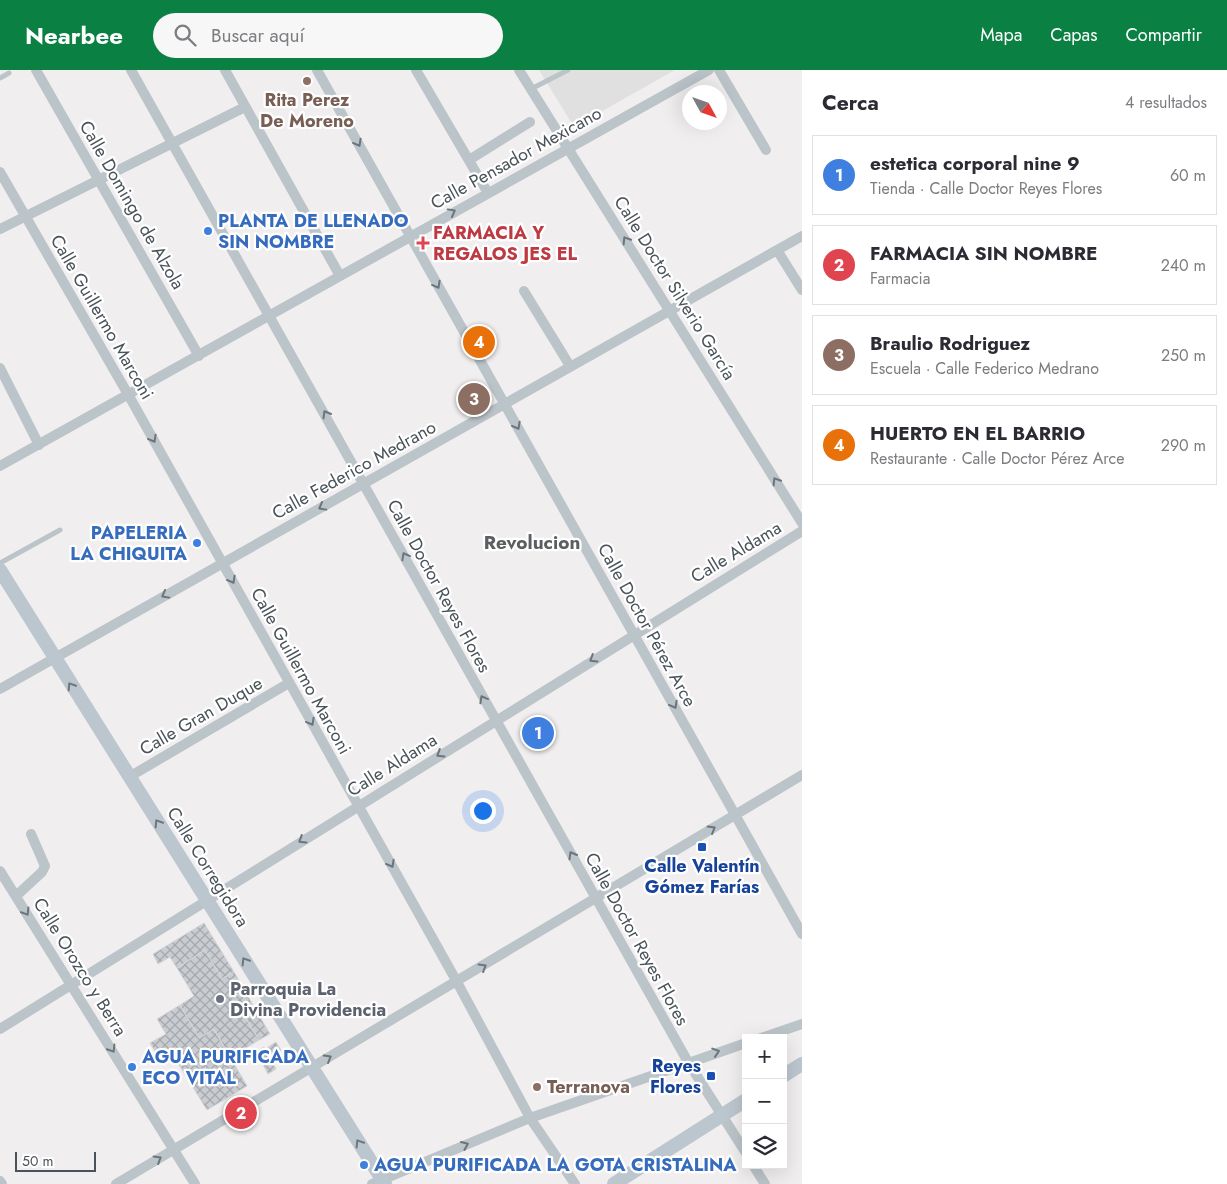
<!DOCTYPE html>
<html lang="es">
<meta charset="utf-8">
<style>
:root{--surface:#fff;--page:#f7f7f7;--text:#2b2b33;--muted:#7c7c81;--line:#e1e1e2;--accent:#0b8043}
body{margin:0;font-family:Jost,sans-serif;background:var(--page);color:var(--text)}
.controls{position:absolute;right:15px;bottom:15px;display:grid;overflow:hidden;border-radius:0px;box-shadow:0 5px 20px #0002}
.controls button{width:45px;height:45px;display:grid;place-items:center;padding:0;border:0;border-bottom:1px solid var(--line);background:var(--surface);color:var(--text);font:25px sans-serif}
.compass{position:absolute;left:682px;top:15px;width:45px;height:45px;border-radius:50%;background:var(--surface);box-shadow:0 5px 20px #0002;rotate:130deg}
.scale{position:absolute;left:15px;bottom:12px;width:81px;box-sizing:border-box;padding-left:5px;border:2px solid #495359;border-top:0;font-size:14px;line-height:18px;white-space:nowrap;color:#495359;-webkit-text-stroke:4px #fff;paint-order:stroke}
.you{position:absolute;left:482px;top:740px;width:18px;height:18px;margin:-12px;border:4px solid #fff;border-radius:50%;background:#1a73e8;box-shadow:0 0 0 8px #1a73e833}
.badge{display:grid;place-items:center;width:32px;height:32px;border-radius:50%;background:var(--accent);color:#fff;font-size:16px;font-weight:700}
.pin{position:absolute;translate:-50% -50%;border:2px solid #fff;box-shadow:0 1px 5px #0006}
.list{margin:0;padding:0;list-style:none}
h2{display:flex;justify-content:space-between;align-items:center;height:65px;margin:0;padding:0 20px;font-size:21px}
h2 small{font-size:16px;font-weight:400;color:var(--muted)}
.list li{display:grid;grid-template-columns:32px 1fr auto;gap:15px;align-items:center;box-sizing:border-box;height:80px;margin:0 10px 10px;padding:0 10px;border:1px solid var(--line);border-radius:0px}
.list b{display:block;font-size:19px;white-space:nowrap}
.list p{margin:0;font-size:16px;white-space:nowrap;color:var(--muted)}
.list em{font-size:16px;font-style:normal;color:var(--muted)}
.icon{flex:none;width:28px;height:28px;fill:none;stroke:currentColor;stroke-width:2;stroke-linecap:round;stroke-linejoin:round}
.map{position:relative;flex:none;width:802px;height:1114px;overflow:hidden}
header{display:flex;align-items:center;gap:30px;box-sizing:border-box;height:70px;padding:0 25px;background:var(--accent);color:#fff}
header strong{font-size:24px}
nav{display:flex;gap:28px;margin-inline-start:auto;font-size:18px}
.search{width:350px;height:45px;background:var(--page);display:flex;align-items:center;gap:12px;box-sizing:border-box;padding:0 18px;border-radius:28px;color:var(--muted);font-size:19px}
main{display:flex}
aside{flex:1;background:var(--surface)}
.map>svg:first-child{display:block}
</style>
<header>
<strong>Nearbee</strong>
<div class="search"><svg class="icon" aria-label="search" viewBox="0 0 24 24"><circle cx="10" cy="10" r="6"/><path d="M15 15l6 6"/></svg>Buscar aquí</div>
<nav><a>Mapa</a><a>Capas</a><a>Compartir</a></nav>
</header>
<main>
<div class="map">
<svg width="802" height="1114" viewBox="0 0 802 1114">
<defs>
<pattern id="building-cross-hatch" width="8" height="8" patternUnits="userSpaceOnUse" patternTransform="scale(1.25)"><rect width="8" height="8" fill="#c9ccd0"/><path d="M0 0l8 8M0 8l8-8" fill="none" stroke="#a5a8ac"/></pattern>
</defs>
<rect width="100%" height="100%" fill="#f1eeef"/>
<path fill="#e1e0e0" d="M 539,0 L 675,0 L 574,57 Z"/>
<path fill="url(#building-cross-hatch)" stroke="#d3d5d9" d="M 204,853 L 234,902 L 222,909 L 205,880 L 177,898 L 170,887 L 158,894 L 153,884 Z
M 205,880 L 222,909 L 234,902 L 253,935 L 242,942 L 259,970 L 230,988 L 214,959 L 199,968 L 180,935 L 194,926 L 177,898 Z
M 180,935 L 199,968 L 214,959 L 247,1016 L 207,1040 L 171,982 L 160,989 L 150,973 L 166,964 L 157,949 Z
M 253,935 L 270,964 L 259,970 L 242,942 Z
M 276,972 L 281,980 L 273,985 L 268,977 Z
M 264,977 L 276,999 L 268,1004 L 256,982 Z"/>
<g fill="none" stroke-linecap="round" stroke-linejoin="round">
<path stroke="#bbc4c9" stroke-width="5" d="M 0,8 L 9,3
M 531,19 L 568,0
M 0,493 L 60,460"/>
<path stroke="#bbc4c9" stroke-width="10" d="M 36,0 L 199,286
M 131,0 L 688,992 L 746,1083
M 225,0 L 340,206
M 317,0 L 802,864
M 416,0 L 488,123
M 519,0 L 802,453
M 719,0 L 766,80
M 469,90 L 530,52
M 0,102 L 129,326 L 457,912 L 530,1048 L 575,1114
M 0,159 L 245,37
M 777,180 L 802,220
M 524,221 L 570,296
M 0,298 L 39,375
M 0,396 L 709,0
M 0,619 L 802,166
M 129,707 L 289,613
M 0,801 L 195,1114
M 16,826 L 42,802 L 45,796 L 31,764
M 0,959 L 802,461
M 761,968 L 802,954
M 753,1095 L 765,1114
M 0,1111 L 2,1114
M 116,1114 L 802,705
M 372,1114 L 530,1048 L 746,973"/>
<path stroke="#bcc6ce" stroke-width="14" d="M 0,500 L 385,1114
M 783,1006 L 802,994
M 614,1114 L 746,1030"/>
</g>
<defs><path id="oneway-chevron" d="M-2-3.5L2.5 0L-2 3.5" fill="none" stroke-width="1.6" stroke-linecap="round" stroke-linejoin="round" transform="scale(1.25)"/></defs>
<g stroke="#6b757b">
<use href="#oneway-chevron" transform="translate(358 73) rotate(61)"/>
<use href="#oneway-chevron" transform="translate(452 142) rotate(-29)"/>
<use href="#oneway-chevron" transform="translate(626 170) rotate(-122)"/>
<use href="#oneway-chevron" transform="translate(437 215) rotate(61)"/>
<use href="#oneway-chevron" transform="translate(326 344) rotate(-120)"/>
<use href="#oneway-chevron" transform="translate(517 356) rotate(61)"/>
<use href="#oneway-chevron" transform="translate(153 369) rotate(61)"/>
<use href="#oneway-chevron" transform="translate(776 411) rotate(-122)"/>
<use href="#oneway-chevron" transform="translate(322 437) rotate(151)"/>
<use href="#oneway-chevron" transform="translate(405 486) rotate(-119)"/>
<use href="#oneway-chevron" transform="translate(232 510) rotate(61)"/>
<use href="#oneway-chevron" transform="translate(165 525) rotate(151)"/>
<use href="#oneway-chevron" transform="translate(593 589) rotate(148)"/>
<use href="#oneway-chevron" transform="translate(483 629) rotate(-119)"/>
<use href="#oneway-chevron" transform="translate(674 635) rotate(61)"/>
<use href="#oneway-chevron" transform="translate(311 652) rotate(61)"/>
<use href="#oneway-chevron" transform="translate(440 684) rotate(148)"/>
<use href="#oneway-chevron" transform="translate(712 759) rotate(-30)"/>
<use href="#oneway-chevron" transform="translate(302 770) rotate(148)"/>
<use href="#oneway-chevron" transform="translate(572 785) rotate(-120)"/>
<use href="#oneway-chevron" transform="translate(391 794) rotate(61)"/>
<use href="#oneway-chevron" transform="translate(26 842) rotate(58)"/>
<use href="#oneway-chevron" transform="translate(483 897) rotate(-31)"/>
<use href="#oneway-chevron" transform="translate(112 979) rotate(58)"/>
<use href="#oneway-chevron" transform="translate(716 982) rotate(-18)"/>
<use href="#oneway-chevron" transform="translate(328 988) rotate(-30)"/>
<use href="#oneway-chevron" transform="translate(465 1075) rotate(-23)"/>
<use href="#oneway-chevron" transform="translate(158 1089) rotate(-31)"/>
</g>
<g stroke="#6c767c">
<use href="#oneway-chevron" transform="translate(71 616) rotate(-122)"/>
<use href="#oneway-chevron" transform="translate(158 753) rotate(-122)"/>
<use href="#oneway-chevron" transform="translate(245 891) rotate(-122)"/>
<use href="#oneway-chevron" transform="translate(359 1073) rotate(-122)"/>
</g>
<g fill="#8d6e63" stroke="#fff" stroke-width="2">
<circle cx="307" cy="11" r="5"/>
<circle cx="537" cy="1017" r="5"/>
</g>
<g fill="#3f7fe0" stroke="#fff" stroke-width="2">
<circle cx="208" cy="161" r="5"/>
<circle cx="197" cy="473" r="5"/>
<circle cx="132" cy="997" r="5"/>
<circle cx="364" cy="1095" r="5"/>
</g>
<path fill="#e0444e" stroke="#fff" stroke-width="2" d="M420.5 165.5h5v5h5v5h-5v5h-5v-5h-5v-5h5z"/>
<g fill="#1a4fb4" stroke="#fff" stroke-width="2">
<rect x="697" y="772" width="10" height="10" rx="2.5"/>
<rect x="706" y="1001" width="10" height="10" rx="2.5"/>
</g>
<circle fill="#6b7280" stroke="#fff" stroke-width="2" cx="220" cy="929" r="5"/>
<g text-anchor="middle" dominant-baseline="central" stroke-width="4.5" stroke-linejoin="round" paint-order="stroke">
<g font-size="18" font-weight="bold" fill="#785e54" stroke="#fff">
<text x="307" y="30">Rita Perez<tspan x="307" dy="21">De Moreno</tspan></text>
<text x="547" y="1017" text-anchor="start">Terranova</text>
</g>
<g font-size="18" fill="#495359" stroke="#fff">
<text transform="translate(516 88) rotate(-29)">Calle Pensador Mexicano</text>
<text transform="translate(132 135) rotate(60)">Calle Domingo de Alzola</text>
<text transform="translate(675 218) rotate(58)">Calle Doctor Silverio García</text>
<text transform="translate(102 247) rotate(60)">Calle Guillermo Marconi</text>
<text transform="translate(354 400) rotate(-29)">Calle Federico Medrano</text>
<text transform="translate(736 482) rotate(-31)">Calle Aldama</text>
<text transform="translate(439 516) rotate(61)">Calle Doctor Reyes Flores</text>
<text transform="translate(647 555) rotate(61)">Calle Doctor Pérez Arce</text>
<text transform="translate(301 601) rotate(61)">Calle Guillermo Marconi</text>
<text transform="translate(201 646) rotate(-30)">Calle Gran Duque</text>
<text transform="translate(392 695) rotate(-32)">Calle Aldama</text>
<text transform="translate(208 797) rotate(58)">Calle Corregidora</text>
<text transform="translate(637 869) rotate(61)">Calle Doctor Reyes Flores</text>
<text transform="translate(80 897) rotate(58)">Calle Orozco y Berra</text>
</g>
<g font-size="18" font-weight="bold" fill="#366cbe" stroke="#fff" text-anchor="start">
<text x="218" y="151">PLANTA DE LLENADO<tspan x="218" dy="21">SIN NOMBRE</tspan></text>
<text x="187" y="463" text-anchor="end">PAPELERIA<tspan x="187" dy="21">LA CHIQUITA</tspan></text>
<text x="142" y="987">AGUA PURIFICADA<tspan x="142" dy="21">ECO VITAL</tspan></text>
<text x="374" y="1095">AGUA PURIFICADA LA GOTA CRISTALINA</text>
</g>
<g font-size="18" font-weight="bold" fill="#be3a42" stroke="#fff" text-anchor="start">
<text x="433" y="163">FARMACIA Y<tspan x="433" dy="21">REGALOS JES EL</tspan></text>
</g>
<g font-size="18" font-weight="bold" fill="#164399" stroke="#fff">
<text x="702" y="796">Calle Valentín<tspan x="702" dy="21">Gómez Farías</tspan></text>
<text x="701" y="996" text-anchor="end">Reyes<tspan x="701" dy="21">Flores</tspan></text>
</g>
<g font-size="18" font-weight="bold" fill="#5b616d" stroke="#fff" text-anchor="start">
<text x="230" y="919">Parroquia La<tspan x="230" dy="21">Divina Providencia</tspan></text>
</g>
<g font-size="19" font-weight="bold" fill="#5c5f62" stroke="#fff">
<text x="532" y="472">Revolucion</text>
</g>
</g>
</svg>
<div class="controls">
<button>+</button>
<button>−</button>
<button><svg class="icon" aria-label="layers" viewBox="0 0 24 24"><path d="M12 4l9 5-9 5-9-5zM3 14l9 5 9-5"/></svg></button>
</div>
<svg class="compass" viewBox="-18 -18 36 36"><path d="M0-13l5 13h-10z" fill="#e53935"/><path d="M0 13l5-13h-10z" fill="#7c7c81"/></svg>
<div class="scale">50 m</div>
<div class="you"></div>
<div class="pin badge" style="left:538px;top:663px;background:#3f7fe0">1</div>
<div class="pin badge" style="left:241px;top:1043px;background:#e0444e">2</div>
<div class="pin badge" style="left:474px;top:329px;background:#8d6e63">3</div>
<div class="pin badge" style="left:479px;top:272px;background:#e8710a">4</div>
</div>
<aside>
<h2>Cerca<small>4 resultados</small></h2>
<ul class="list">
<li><span class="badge" style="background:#3f7fe0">1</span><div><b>estetica corporal nine 9</b><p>Tienda · Calle Doctor Reyes Flores</p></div><em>60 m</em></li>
<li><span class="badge" style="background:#e0444e">2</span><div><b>FARMACIA SIN NOMBRE</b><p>Farmacia</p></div><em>240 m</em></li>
<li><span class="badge" style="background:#8d6e63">3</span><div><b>Braulio Rodriguez</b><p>Escuela · Calle Federico Medrano</p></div><em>250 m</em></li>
<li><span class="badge" style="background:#e8710a">4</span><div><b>HUERTO EN EL BARRIO</b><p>Restaurante · Calle Doctor Pérez Arce</p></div><em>290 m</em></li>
</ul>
</aside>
</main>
